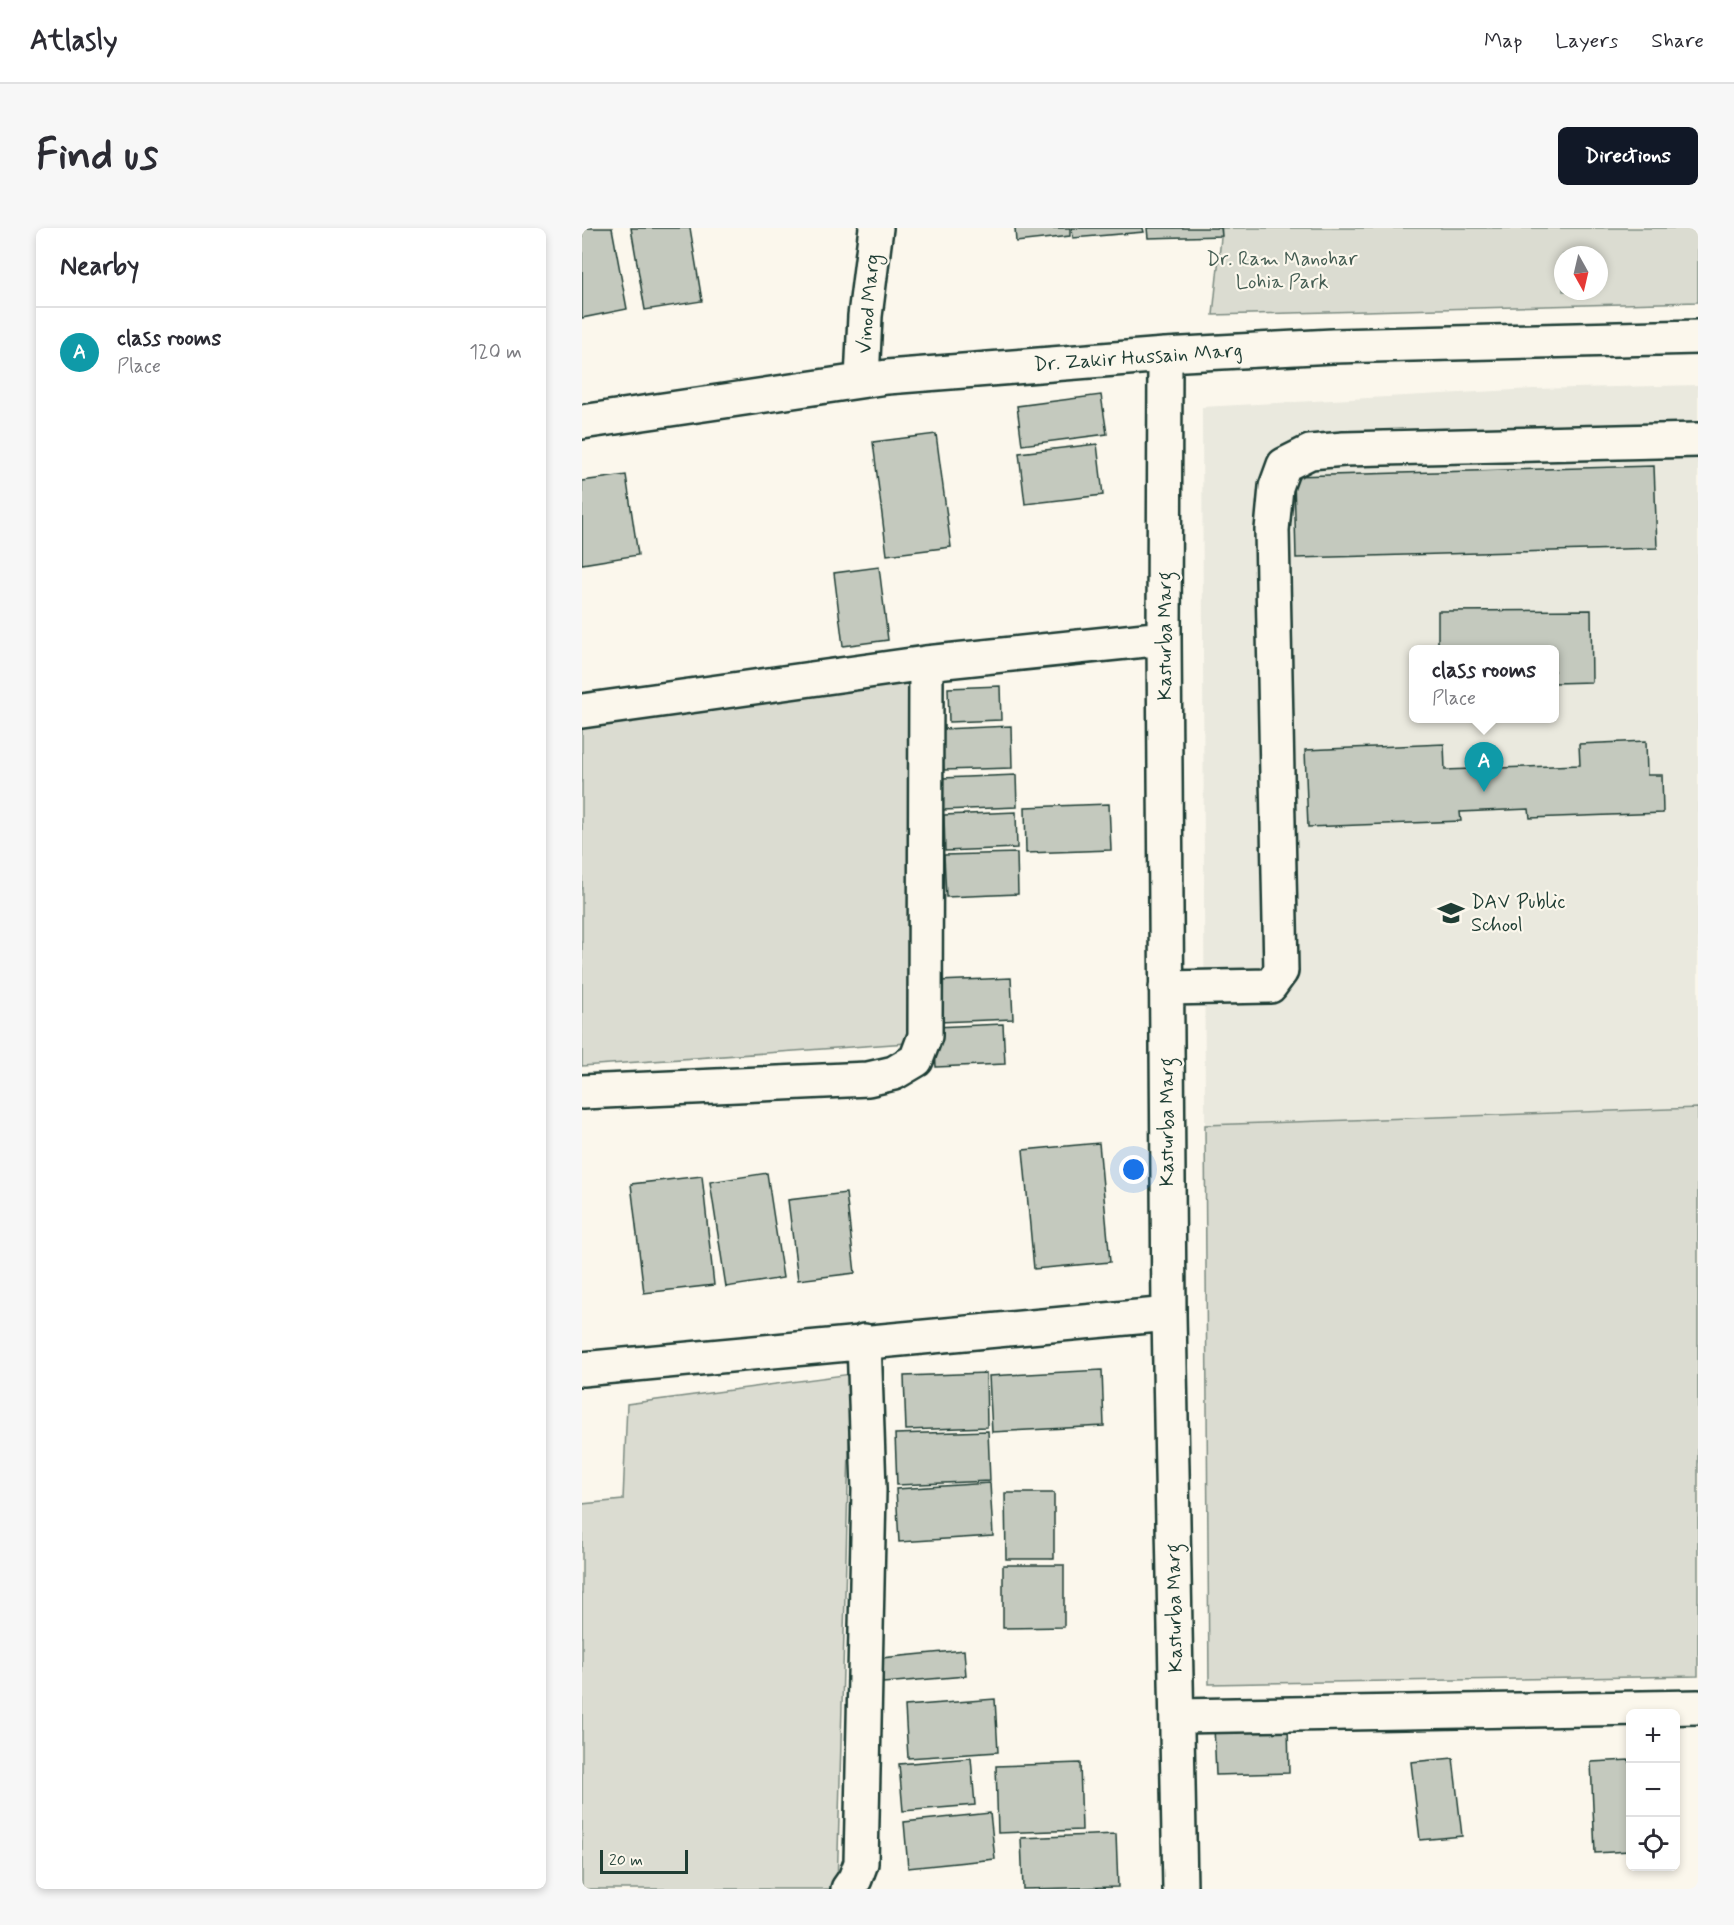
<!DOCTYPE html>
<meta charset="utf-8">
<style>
:root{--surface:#fff;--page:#f7f7f7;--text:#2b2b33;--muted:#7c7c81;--line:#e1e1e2;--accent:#111827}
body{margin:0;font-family:Mynerve,sans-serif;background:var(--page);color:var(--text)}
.controls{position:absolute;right:18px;bottom:18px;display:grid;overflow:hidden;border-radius:9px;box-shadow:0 3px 9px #0003}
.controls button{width:54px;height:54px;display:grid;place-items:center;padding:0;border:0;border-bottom:2px solid var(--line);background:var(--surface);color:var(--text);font:30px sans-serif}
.compass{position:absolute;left:972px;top:18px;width:54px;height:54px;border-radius:50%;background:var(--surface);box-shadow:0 3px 9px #0003;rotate:172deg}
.scale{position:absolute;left:18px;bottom:15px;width:88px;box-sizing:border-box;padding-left:6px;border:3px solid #1f3d34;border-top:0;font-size:16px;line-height:21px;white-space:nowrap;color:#1f3d34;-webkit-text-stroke:4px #fbf7ec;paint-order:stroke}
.you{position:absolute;left:552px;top:942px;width:21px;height:21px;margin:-15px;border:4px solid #fff;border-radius:50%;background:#1a73e8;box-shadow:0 0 0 9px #1a73e833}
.badge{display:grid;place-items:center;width:39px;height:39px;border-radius:50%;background:var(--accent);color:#fff;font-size:20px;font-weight:700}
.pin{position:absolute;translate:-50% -50px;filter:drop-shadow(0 2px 3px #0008)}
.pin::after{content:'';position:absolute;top:32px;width:21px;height:18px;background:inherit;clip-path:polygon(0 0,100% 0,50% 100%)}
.popup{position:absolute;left:827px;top:417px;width:150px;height:78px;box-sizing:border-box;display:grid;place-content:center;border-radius:9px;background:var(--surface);filter:drop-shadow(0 2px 4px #0005);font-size:20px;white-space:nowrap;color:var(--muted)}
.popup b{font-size:22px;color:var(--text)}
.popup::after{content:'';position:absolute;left:50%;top:100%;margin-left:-12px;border:12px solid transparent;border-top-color:var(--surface)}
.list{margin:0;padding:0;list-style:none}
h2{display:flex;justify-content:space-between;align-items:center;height:78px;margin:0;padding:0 24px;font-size:26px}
h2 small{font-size:20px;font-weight:400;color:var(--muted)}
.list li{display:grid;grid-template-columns:39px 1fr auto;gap:18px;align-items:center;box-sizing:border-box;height:90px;padding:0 24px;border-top:2px solid var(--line)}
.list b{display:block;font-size:22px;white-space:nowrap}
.list p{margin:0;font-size:20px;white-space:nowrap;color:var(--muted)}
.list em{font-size:20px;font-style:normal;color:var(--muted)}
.icon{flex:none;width:33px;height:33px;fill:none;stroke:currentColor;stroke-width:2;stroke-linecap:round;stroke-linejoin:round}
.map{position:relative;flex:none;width:1116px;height:1661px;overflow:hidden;border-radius:9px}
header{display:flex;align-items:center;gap:36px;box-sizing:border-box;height:84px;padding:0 30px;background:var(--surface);border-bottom:2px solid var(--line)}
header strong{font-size:28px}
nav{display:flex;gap:33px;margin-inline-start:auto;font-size:21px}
.intro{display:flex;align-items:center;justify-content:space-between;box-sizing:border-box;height:144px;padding:0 36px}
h1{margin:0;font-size:42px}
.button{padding:15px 27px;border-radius:9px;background:var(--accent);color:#fff;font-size:21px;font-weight:700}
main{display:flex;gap:36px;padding:0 36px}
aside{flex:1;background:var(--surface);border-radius:9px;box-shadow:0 3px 9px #0003}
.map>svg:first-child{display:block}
</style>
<header>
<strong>Atlasly</strong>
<nav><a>Map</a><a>Layers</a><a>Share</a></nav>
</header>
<div class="intro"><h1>Find us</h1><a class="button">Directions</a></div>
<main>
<aside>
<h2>Nearby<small></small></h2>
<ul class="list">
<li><span class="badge" style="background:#0f9aa8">A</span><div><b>class rooms</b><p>Place</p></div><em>120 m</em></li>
</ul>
</aside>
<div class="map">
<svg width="1116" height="1661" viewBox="0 0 1116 1661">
<rect width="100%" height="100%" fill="#fbf7ec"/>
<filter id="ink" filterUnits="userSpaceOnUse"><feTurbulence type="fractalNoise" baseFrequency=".0167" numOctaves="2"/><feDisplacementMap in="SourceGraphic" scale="12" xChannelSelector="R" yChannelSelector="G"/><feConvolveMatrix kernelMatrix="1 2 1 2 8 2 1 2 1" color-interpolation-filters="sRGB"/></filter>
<g filter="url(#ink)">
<path fill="#eae9de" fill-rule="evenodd" d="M 1116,157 L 1116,880 L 623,897 L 620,179 L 952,161 ZM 832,422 L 972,422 L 972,490 L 832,490 Z"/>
<path fill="#dbdcd1" stroke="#7d8c82" stroke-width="1.5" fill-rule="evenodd" d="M 640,0 L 1116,0 L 1116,74 L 631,87 ZM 981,27 L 1017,27 L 1017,63 L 981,63 Z
M 333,451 L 325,815 L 0,838 L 0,491 Z
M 1116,880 L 1116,1448 L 627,1456 L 623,897 Z
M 269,1146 L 255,1661 L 0,1661 L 0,1276 L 41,1272 L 45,1176 Z"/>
<path fill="#c4c9be" stroke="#1f3d34" stroke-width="1.5" d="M 0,0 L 30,0 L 45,81 L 0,90 Z
M 49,0 L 108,0 L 120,73 L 63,82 Z
M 433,0 L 488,0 L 488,8 L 434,14 Z
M 490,0 L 561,0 L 562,4 L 491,10 Z
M 565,0 L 639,0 L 640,8 L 566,10 Z
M 519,167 L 525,206 L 440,217 L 435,178 Z
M 354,206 L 369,319 L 305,327 L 291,214 Z
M 515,216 L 521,267 L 443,276 L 437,225 Z
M 1072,238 L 1075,320 L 714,330 L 712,248 Z
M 44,247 L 56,327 L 0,336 L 0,253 Z
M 297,339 L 306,412 L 261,418 L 252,345 Z
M 1009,382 L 1010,454 L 972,455 L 972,422 L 856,422 L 856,383 Z
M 418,458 L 419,492 L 367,494 L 366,460 Z
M 429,498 L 430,540 L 362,542 L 360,501 Z
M 1064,513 L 1065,547 L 1080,547 L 1081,585 L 948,590 L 947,581 L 878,584 L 879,593 L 726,599 L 723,522 L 862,516 L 863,542 L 998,537 L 997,516 Z
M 434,547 L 435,579 L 361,582 L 360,550 Z
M 527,576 L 529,622 L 444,625 L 443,579 Z
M 434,584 L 435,620 L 363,623 L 362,587 Z
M 435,625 L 436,666 L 364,669 L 362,627 Z
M 429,750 L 431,791 L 357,794 L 356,753 Z
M 421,796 L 423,836 L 354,839 L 352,799 Z
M 517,915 L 528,1034 L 452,1041 L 441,922 Z
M 185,945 L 201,1050 L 144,1059 L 128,954 Z
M 120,948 L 132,1057 L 62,1065 L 49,956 Z
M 264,965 L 273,1045 L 216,1052 L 206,972 Z
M 520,1142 L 522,1198 L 410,1204 L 407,1148 Z
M 404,1145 L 405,1199 L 324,1202 L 322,1148 Z
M 406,1203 L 408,1253 L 315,1257 L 313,1206 Z
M 408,1255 L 411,1308 L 317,1314 L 314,1261 Z
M 423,1265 L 472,1265 L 472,1331 L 424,1331 Z
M 421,1337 L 482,1337 L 482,1399 L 421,1400 Z
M 382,1422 L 384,1448 L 301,1455 L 299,1430 Z
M 413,1471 L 416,1524 L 326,1530 L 323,1478 Z
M 706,1495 L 707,1545 L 634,1547 L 632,1498 Z
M 389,1530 L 393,1577 L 321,1583 L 317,1536 Z
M 871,1530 L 880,1608 L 838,1612 L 829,1534 Z
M 1048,1532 L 1048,1623 L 1013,1625 L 1009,1534 Z
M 498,1535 L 500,1602 L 416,1605 L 414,1538 Z
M 408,1585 L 413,1631 L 326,1640 L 322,1594 Z
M 534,1606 L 536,1659 L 441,1661 L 439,1610 Z"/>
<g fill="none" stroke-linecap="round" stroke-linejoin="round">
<g stroke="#1f3d34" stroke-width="38">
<path id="minor" d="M 583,127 L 582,410 L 587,1086 L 598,1661
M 280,152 L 283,88 L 294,0
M 0,194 L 305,149 L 583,127 L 751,118 L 1116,109
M 0,483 L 344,435 L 582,410
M 584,760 L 688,758 L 699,743 L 690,302 L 694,259 L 702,237 L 728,224 L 762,221 L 1116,212
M 0,864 L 286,851 L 312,845 L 334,832 L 343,808 L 344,435
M 0,1141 L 587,1086
M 596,1488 L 1116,1479
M 266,1661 L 273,1651 L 279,1635 L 287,1262 L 282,1113"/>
</g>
<use href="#minor" stroke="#fbf7ec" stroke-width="33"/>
</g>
</g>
<defs>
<g id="school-bare" transform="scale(2.07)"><path d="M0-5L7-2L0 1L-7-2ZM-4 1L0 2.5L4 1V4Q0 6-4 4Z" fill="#1f3d34" stroke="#fbf7ec" stroke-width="2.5" paint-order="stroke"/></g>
</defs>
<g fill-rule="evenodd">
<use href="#school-bare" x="869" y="685"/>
</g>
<g text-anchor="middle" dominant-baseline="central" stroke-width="4.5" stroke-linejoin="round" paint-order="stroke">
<g font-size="20" fill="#455d53" stroke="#fbf7ec">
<text x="700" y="31">Dr. Ram Manohar<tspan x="700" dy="23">Lohia Park</tspan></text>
</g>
<g font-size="20" fill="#1f3d34" stroke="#fbf7ec">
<text transform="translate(287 76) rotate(-85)">Vinod Marg</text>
<text transform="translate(556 130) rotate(-4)">Dr. Zakir Hussain Marg</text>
<text transform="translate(583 408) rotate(-90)">Kasturba Marg</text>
<text transform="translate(585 894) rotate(-90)">Kasturba Marg</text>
<text transform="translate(593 1380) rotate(-91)">Kasturba Marg</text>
</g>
<g font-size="20" fill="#1f3d34" stroke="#fbf7ec" text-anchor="start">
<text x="889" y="674">DAV Public<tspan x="889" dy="23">School</tspan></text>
</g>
</g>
</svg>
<div class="controls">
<button>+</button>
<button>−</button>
<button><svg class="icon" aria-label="locate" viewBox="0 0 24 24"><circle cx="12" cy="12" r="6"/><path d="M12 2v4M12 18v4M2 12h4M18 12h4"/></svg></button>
</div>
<svg class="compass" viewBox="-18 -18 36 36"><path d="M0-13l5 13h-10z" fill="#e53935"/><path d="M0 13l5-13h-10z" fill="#7c7c81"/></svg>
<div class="scale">20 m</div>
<div class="you"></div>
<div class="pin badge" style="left:902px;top:564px;background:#0f9aa8">A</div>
<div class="popup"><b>class rooms</b>Place</div>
</div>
</main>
